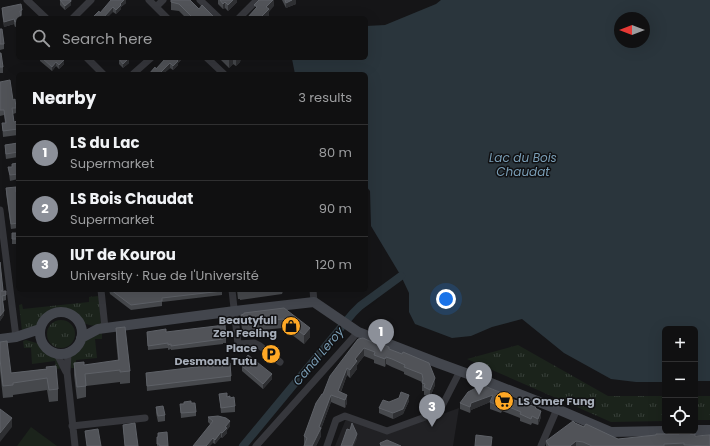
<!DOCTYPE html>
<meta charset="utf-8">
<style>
:root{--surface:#101011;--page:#1e1e1f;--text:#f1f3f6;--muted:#9c9d9f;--line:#303031;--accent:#8c9099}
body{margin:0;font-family:Poppins,sans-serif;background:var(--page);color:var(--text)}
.controls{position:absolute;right:12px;bottom:12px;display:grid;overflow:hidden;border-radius:6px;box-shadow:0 4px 16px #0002}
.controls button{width:36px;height:36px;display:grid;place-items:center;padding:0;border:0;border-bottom:1px solid var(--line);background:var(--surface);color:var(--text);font:20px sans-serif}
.compass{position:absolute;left:614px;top:12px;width:36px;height:36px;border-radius:50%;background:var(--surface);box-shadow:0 4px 16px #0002;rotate:270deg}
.you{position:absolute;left:446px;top:299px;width:14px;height:14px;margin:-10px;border:3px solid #fff;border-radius:50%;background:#1a73e8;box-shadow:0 0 0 6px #1a73e833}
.badge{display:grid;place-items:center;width:26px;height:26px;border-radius:50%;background:var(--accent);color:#fff;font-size:13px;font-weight:700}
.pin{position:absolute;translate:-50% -33px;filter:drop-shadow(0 1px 2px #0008)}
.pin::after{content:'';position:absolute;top:21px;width:14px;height:12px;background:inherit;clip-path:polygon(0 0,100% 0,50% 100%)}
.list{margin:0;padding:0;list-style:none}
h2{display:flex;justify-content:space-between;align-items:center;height:52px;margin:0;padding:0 16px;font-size:17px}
h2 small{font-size:13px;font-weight:400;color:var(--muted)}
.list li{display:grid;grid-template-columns:26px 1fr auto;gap:12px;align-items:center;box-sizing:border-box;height:56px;padding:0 16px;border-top:1px solid var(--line)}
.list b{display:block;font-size:15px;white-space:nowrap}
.list p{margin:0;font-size:13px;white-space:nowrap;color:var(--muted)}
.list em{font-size:13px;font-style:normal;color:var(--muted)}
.icon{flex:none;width:22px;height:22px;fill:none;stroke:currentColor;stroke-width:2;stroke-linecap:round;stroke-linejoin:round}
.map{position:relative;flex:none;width:710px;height:446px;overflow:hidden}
.search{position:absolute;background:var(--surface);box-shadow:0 4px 16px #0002;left:16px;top:16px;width:352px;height:44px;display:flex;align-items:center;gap:10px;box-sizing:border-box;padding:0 14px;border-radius:6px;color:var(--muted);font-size:15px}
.panel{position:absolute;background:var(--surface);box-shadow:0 4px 16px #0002;left:16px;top:72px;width:352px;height:220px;border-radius:6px}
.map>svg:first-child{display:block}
</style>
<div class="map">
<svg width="710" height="446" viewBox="0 0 710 446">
<defs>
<pattern id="grass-tufts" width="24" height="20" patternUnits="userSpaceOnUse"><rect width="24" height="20" fill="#1b231b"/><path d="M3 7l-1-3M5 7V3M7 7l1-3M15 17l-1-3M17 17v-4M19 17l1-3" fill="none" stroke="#39403a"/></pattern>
</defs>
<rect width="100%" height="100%" fill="#151517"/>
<path fill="#212124" d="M 459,408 L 453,446 L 335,446 L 346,419 L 387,434 Z"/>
<path fill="url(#grass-tufts)" d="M 99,296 L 101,326 C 96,326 88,326 83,322 C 79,320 78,315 74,312 C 67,307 51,308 45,315 C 42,318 40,323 39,326 L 22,331 L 19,305 L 22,304 L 23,309 L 89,302 L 89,297 Z
M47 334a14 14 0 1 1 28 0a14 14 0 1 1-28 0Z
M 102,333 L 102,339 L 95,339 L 97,358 L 76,360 L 76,368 L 71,368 L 71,355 C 86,348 81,335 102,333 Z
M 26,340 L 40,344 L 47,353 L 54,356 L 63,368 L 56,369 L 55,361 L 32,364 L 31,348 L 24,348 L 23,341 Z
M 518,345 L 608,396 L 665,396 L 665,421 L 611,422 L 467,359 Z
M 695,396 L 710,396 L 710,420 L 695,420 Z"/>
<path fill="#1b231b" d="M 31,427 L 57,446 L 17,446 Z"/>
<path fill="#2a353c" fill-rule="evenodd" d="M 441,0 L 710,0 L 710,381 L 695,381 L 695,329 L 665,329 L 665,382 L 636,382 L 611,379 L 564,353 L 522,319 L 492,327 L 471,336 L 452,338 L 415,324 L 409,312 L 409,293 L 401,276 L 371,226 L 370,191 L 366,186 L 366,74 L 295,74 L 292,59 L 293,58 L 366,58 L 366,26 L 385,25 L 436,4 ZM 620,18 L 644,18 L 644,42 L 620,42 Z"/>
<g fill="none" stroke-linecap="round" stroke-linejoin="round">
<path stroke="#2a353c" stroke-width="8" d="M 243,446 L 353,313 L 360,306 L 401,276"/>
<path stroke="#36373c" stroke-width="7" d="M 27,0 L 46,18
M 149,0 L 167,18
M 200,0 L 219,18
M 156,7 L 163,0
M 73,18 L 91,0
M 239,18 L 257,0
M 87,58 L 103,74
M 207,58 L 224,74
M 133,74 L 151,58
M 0,210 L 16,337
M 101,290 L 105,328
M 232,290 L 238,344 L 254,343 L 260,346 L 280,362
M 313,290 L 314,302
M 68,353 L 67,372 L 75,446
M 57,354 L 66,372
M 72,426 L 145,418
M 256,446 L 358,332
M 327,446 L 336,420 L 345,416 L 387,431 L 439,412 L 460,371
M 541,446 L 557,409"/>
<path stroke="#43464d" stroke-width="10" d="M40 333a21 21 0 1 1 42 0a21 21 0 1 1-42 0Z
M 81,338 L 98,329 L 235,311 L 314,302 L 358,332 L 438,363 L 468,374 L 557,409 L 611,432 L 665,431
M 0,339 L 16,337 L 40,329
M 695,430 L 710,430"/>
</g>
<path fill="#46484c" d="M 60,0 L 72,0 L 71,2 L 71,5 L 65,10 L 60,5 Z
M 126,0 L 126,3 L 121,7 L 121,9 L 116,14 L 113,12 L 100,13 Z
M 171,0 L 199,9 L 215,18 L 186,18 L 179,11 L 171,10 Z
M 218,0 L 237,0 L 237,2 L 228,11 L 225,8 L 223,9 L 218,4 Z
M 282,0 L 296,0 L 296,4 L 286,8 Z
M 2,8 L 22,10 L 22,15 L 21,16 L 18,18 L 18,26 L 15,27 L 14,24 L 4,27 L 2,13 Z
M 0,29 L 4,44 L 4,49 L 0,50 Z
M 0,53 L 3,67 L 3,73 L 0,73 Z
M 40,58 L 62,58 L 64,64 L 59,69 L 56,66 L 52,71 L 40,61 Z
M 119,58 L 130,58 L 129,59 L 129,63 L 123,68 L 119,64 Z
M 164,58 L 183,58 L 178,63 L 178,65 L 173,70 L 170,68 L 163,74 L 149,74 L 156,69 L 164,61 Z
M 221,58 L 241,58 L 240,62 L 236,66 L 233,64 L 229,68 L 221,60 Z
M 0,82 L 13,100 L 16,108 L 16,113 L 13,114 L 14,122 L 18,124 L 18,135 L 3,137 L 2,123 L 5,123 L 4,115 L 0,116 Z
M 18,143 L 18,157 L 6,159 L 5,151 L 5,145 Z
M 18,163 L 18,179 L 10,181 L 8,167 L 12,167 L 12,164 Z
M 6,188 L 16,192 L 18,192 L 18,228 L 11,229 L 6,193 Z
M 12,233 L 18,233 L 18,244 L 12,244 Z
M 0,262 L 3,291 L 6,295 L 6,300 L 3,301 L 4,315 L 0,321 Z
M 109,290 L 222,290 L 222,295 L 162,302 L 162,306 L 131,310 L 110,294 Z
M 237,290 L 286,290 L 285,292 L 283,291 L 282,294 L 240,300 L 240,299 L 238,299 Z
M 284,308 L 310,337 L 304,344 L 283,328 L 242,332 L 241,315 Z
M 116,328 L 130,371 L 130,383 L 120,384 L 120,382 L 86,386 L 86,397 L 77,399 L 74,375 L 74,363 L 84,365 L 118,361 L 116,340 Z
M 147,332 L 166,332 L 226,338 L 226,343 L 223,343 L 223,344 L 171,350 L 171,349 L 168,350 L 168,348 L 148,350 Z
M 358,339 L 389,349 L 402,354 L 435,385 L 430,397 L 424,395 L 424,391 L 422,391 L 422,382 L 404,374 L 404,372 L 392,367 L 386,364 L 385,367 L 374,363 L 374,360 L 364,356 L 357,365 L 357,369 L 350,378 L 347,375 L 341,392 L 347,403 L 345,408 L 331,402 L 321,429 L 321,436 L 316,446 L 304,446 L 305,444 L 304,444 L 304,436 L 323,394 Z
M 0,342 L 11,373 L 46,369 L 58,389 L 58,401 L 49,402 L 47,390 L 13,395 L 13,397 L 3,398 L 0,371 Z
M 242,363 L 272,379 L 263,389 L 242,371 Z
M 146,373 L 231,376 L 231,381 L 147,391 Z
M 219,394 L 230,398 L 235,406 L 235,412 L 221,413 Z
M 512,399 L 536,408 L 541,417 L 538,425 L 532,423 L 531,425 L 520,421 L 520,418 L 502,411 L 501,413 L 490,409 L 490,402 L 471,410 L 470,413 L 460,409 L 460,403 Z
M 409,401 L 403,414 L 393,419 L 379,413 L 379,408 L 389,402 Z
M 191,403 L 196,412 L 196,416 L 181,418 L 180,404 Z
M 156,407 L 165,415 L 165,421 L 158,422 L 156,413 Z
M 208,417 L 230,426 L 227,430 L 227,433 L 222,438 L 221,437 L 215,444 L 213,443 L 210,424 L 208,422 Z
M 575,423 L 618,439 L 690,434 L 695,436 L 710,446 L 546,446 L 546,441 Z
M 123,425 L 138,446 L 125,446 Z
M 158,433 L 168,446 L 157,446 L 157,437 L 158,437 Z"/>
<path fill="#2e2f32" d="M 69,0 L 72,0 L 71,2 L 71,5 L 65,10 L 65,6 Z
M 124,0 L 126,0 L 126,3 L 121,7 L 121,9 L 116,14 L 116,10 L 120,4 Z
M 233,0 L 237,0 L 237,2 L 228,11 L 228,5 Z
M 273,0 L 274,0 L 274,6 L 269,12 L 269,17 L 268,18 L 260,18 L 266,7 Z
M 292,0 L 296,0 L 296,4 L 286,8 L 286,3 Z
M 225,2 L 225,8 L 223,9 L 223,4 Z
M 113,7 L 113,12 L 107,18 L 104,18 L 104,17 Z
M 14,19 L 14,24 L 4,27 L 4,22 Z
M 127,58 L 130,58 L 129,59 L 129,63 L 123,68 L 123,64 Z
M 179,58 L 183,58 L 178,63 L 178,65 L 173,70 L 173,66 Z
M 231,58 L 233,58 L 233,64 L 229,68 L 229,60 Z
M 236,58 L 241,58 L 240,62 L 236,66 Z
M 64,60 L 64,64 L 59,69 L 59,65 Z
M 56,62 L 56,66 L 52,71 L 52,67 Z
M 170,63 L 170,68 L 163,74 L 160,74 L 160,73 Z
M 4,311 L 4,315 L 0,321 L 0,316 Z
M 310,328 L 310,337 L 304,344 L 304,335 Z
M 364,348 L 364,356 L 357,365 L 357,369 L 350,378 L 350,370 L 355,359 Z
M 386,357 L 386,364 L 385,367 L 385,359 Z
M 347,368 L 347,375 L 338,399 L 338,391 Z
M 272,374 L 272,379 L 263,389 L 263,384 Z
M 435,378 L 435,385 L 430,397 L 430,390 Z
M 331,395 L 331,402 L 321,429 L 321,436 L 316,446 L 312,446 Z
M 347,395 L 347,403 L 345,408 L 345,400 Z
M 409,395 L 409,401 L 403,414 L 393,419 L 393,413 Z
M 493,395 L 493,401 L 471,410 L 470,413 L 470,407 L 471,403 Z
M 541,411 L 541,417 L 538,425 L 538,419 Z
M 12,418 L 12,427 L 0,442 L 0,433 Z
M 230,421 L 230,426 L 227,430 L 227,433 L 222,438 L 222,433 L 225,427 Z
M 221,432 L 221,437 L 215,444 L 215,440 Z
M 357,434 L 357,439 L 354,446 L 352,446 Z
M 213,438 L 213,443 L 210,446 L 206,446 Z
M 576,441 L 576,446 L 570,446 Z"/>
<path fill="#515358" stroke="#5e6167" d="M 60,0 L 70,0 L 71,1 L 65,6 Z
M 111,0 L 124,0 L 120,4 L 121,5 L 116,10 L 113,7 L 104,17 L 105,18 L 92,18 L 99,11 L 100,13 Z
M 171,0 L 190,0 L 199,9 L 202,5 L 215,18 L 193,18 L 179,4 L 171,2 Z
M 220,0 L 233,0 L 228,5 L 225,2 L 223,4 Z
M 259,0 L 273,0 L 266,7 L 269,9 L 260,18 L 247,18 L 257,7 L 254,5 Z
M 285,0 L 292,0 L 286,3 Z
M 21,4 L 22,10 L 20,11 L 21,18 L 18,18 L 18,21 L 15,22 L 14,19 L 4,22 L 2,8 Z
M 0,29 L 2,29 L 4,44 L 0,44 Z
M 0,53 L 1,53 L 3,67 L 0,67 Z
M 42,58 L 62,58 L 64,60 L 59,65 L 56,62 L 52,67 Z
M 120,58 L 129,58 L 123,64 L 119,59 Z
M 164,58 L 179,58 L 177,60 L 178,61 L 173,66 L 170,63 L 160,73 L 162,74 L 149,74 L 155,67 L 156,69 L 165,59 Z
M 227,58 L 231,58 L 229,60 Z
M 10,80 L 13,100 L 15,99 L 16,108 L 12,108 L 14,122 L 17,121 L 18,129 L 3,131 L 2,123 L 6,123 L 4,110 L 0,110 L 0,82 Z
M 18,143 L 18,152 L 6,154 L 5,145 Z
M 18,163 L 18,174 L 10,175 L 8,167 L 12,167 L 12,164 Z
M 16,187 L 16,192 L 18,192 L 18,223 L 11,224 L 6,188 Z
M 12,233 L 18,233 L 18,239 L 12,239 Z
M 0,262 L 3,290 L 1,291 L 6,291 L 6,295 L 2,296 L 4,311 L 0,316 Z
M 111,290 L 222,290 L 222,291 L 162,298 L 162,301 L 131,305 Z
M 284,308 L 310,328 L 304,335 L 283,319 L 242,323 L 241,315 L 244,314 L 244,313 Z
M 225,325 L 226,338 L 223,338 L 223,339 L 171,346 L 171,344 L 168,345 L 168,343 L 148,346 L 147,332 L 166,329 L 166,332 Z
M 125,327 L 130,371 L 120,372 L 120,370 L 85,374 L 86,386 L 77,387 L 74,363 L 84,362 L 84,365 L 119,360 L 116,328 Z
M 363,338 L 372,342 L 373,340 L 389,347 L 389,349 L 402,354 L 403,352 L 429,363 L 435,378 L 430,390 L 424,387 L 425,384 L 422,383 L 423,379 L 422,374 L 404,367 L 405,365 L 392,359 L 386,357 L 385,359 L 374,355 L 375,352 L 364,348 L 355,359 L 357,361 L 350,370 L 347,368 L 338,391 L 347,395 L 345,400 L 331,395 L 319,427 L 321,428 L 312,446 L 304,446 L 307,438 L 304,436 L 316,403 L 322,394 L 323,394 L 330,376 L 358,339 Z
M 7,341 L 11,373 L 47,369 L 46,367 L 56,366 L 58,389 L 49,390 L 47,378 L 13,383 L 13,385 L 3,386 L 0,359 L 0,342 Z
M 248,355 L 272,374 L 263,384 L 242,366 L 242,363 Z
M 230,363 L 231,376 L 147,386 L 146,373 Z
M 482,385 L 512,397 L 511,399 L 536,407 L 535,408 L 541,411 L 538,419 L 532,416 L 531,419 L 520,414 L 521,412 L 502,404 L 501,407 L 490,402 L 493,395 L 471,403 L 470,407 L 460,403 L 468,392 Z
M 401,392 L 409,395 L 403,409 L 393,413 L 379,408 L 383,400 L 389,402 L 399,398 Z
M 227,393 L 227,397 L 230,396 L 230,398 L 234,397 L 235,406 L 221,408 L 219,394 Z
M 191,401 L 191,403 L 195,403 L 196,412 L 181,413 L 180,404 L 184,404 L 184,402 Z
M 163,406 L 165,415 L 158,416 L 156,407 Z
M 0,409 L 12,418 L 0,433 Z
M 218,416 L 226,418 L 230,421 L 225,427 L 227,428 L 222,433 L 221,432 L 215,440 L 213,438 L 206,446 L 193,446 L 213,421 L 208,417 Z
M 573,421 L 575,423 L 584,427 L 586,424 L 618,439 L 656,435 L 656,434 L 679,434 L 679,432 L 690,432 L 690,434 L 695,434 L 695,436 L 710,435 L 710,446 L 684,445 L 684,443 L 664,444 L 664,446 L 592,446 L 583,442 L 576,441 L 570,446 L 549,446 L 549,445 L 546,441 Z
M 135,423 L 138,446 L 125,446 L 123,425 Z
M 352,423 L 357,434 L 352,446 L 341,446 L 347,429 L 350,430 Z
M 98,429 L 101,446 L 87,446 L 85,431 Z
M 167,432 L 168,446 L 160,446 L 159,444 L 157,444 L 157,437 L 158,437 L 158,433 Z
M 476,435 L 492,437 L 491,446 L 475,446 Z
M 387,440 L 401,446 L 381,446 L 380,443 Z"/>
<defs>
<g id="shop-disc" transform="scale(1)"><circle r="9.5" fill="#ffa825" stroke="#101012"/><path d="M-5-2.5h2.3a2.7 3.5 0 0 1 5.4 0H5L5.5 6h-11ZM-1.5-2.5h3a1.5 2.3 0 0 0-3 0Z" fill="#111"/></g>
<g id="parking-disc" transform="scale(1)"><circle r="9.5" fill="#ffa825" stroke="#101012"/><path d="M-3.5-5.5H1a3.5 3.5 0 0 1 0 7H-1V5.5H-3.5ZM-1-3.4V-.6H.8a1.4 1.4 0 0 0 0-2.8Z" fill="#111"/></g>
<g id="supermarket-disc" transform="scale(1)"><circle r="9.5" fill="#ffa825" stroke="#101012"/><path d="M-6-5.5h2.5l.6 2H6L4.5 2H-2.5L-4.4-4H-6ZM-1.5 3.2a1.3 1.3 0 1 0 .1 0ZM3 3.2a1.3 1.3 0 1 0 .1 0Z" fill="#111"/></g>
</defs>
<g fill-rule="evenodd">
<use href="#shop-disc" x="291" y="326"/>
<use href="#parking-disc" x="271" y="354"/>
<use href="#supermarket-disc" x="504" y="401"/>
</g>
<g text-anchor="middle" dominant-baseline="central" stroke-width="3" stroke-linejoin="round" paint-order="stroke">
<g font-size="11" font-weight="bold" fill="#a6adb8" stroke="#101012" text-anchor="end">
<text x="277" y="320">Beautyfull<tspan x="277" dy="13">Zen Feeling</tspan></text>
<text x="257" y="348">Place<tspan x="257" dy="13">Desmond Tutu</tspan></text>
<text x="518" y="401" text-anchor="start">LS Omer Fung</text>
</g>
<g font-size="12" font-style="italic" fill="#7a9eb6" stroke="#101012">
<text x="523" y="157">Lac du Bois<tspan x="523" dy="14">Chaudat</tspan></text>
<text transform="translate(318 356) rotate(-50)">Canal Leroy</text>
</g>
</g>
</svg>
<div class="controls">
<button>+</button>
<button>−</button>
<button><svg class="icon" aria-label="locate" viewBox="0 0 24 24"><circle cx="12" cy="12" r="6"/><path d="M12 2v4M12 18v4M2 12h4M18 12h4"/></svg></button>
</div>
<svg class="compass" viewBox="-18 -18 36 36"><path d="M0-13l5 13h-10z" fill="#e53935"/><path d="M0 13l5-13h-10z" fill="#9c9d9f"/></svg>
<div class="you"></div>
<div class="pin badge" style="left:381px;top:352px">1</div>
<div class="pin badge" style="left:479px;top:395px">2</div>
<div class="pin badge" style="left:432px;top:427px">3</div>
<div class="search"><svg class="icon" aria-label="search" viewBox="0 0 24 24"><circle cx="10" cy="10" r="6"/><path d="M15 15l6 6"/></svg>Search here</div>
<section class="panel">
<h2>Nearby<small>3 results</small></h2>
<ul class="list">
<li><span class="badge">1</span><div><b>LS du Lac</b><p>Supermarket</p></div><em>80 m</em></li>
<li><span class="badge">2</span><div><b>LS Bois Chaudat</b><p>Supermarket</p></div><em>90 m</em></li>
<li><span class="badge">3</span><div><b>IUT de Kourou</b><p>University · Rue de l'Université</p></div><em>120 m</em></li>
</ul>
</section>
</div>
